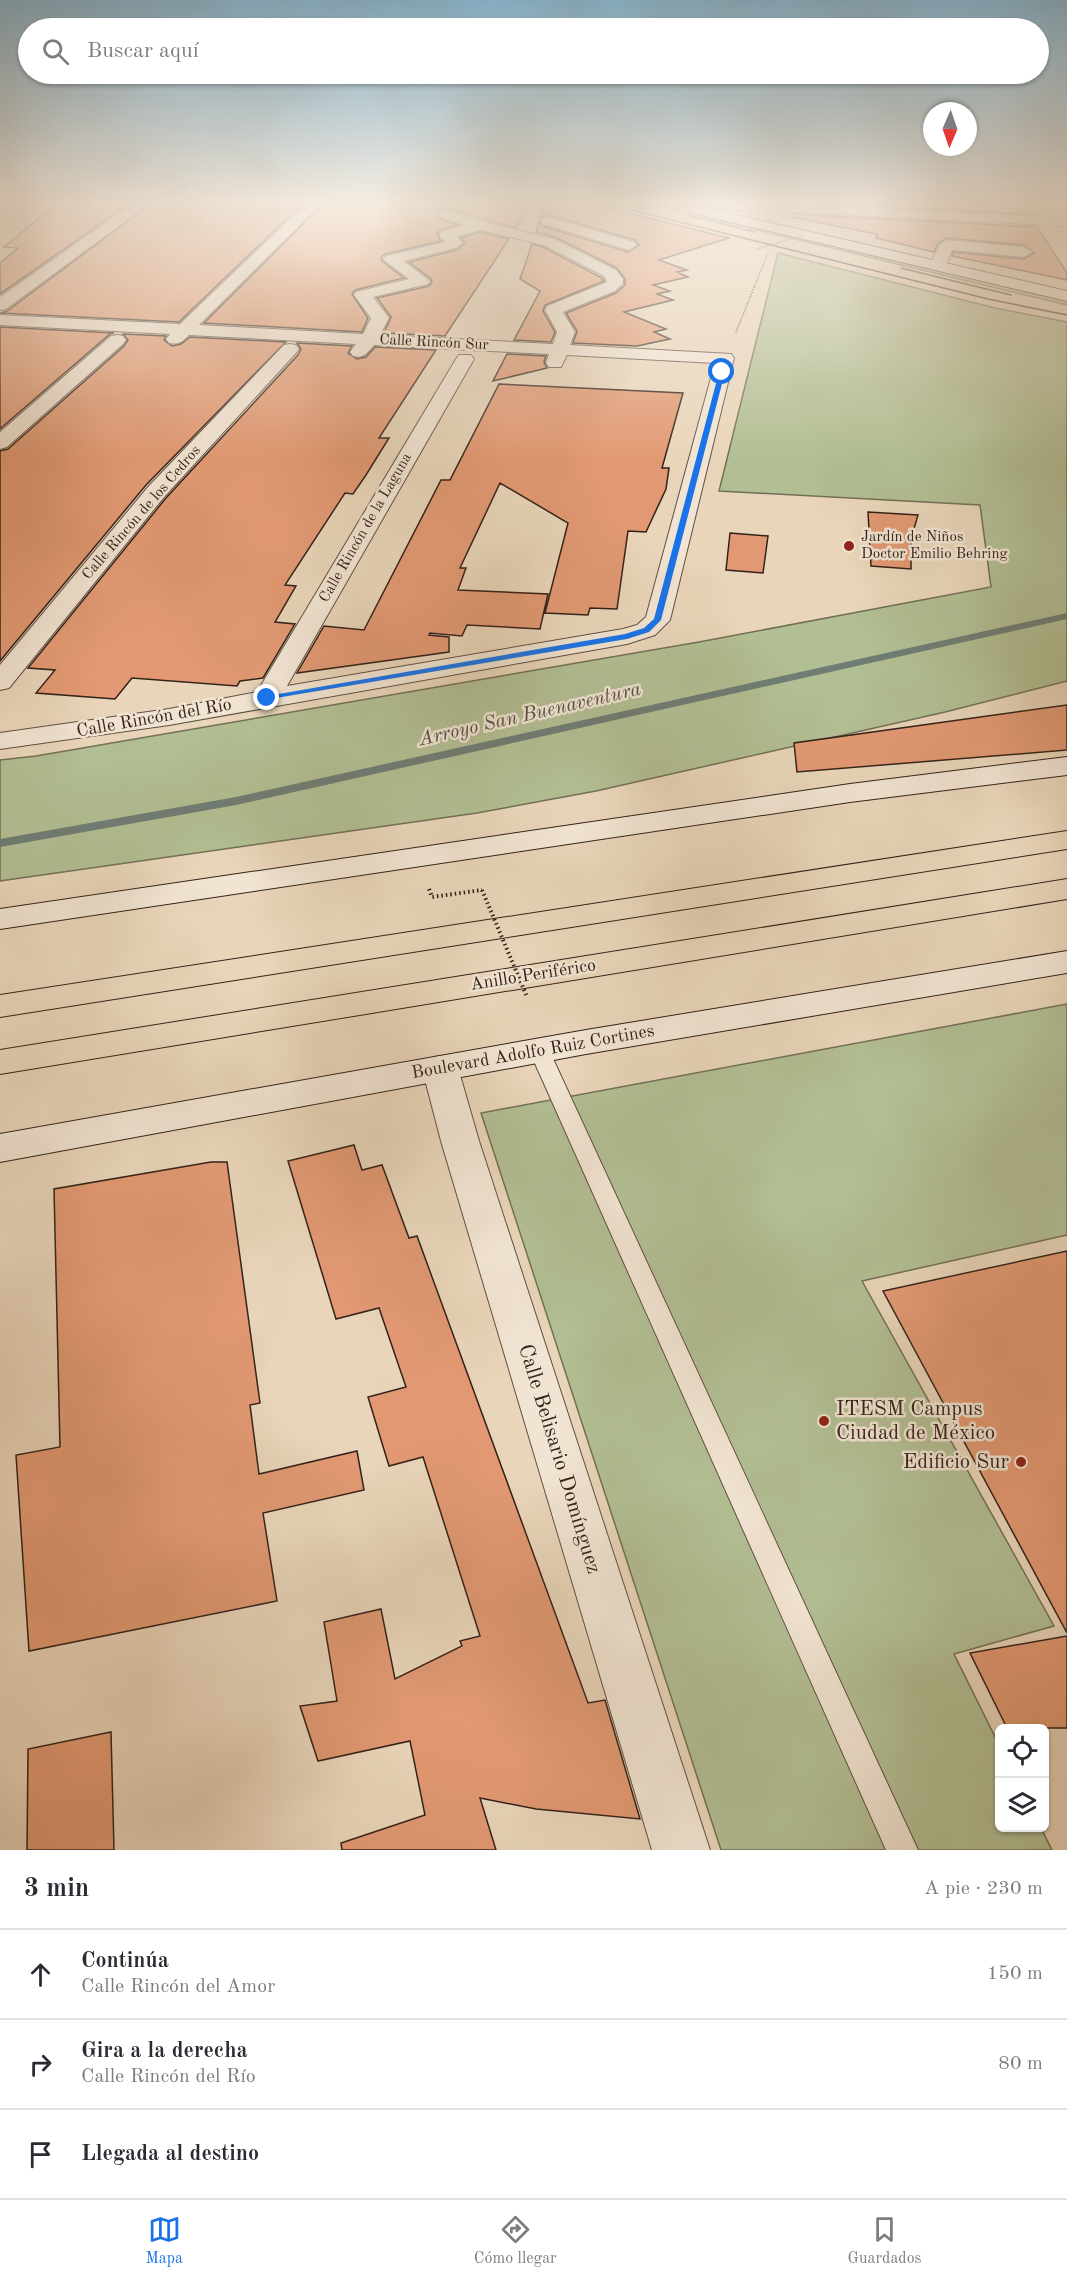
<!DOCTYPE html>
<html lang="es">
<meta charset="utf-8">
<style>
:root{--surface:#fff;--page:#f7f7f7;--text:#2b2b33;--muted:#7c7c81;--line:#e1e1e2;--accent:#1a73e8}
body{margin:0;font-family:"Old Standard TT",serif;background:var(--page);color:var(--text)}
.controls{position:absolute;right:18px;bottom:18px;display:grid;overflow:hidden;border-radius:9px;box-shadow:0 2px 4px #0004}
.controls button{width:54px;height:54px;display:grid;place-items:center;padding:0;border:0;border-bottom:2px solid var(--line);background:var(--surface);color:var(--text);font:30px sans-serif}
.compass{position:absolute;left:923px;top:102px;width:54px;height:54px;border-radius:50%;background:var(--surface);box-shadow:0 2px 4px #0004;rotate:182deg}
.stop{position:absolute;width:18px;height:18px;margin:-14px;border:4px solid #1a73e8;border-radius:50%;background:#fff}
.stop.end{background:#1a73e8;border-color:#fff;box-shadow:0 2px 6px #0008}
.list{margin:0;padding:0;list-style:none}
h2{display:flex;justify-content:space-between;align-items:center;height:78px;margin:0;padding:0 24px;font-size:26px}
h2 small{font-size:20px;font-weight:400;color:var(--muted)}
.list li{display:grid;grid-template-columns:39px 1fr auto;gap:18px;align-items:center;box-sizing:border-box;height:90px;padding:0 24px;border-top:2px solid var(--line)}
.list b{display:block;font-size:22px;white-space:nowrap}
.list p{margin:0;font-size:20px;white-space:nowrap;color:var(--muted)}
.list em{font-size:20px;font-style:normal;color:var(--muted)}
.icon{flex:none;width:33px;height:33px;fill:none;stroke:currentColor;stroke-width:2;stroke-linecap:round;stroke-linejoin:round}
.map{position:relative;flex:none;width:1067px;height:1850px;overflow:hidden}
.search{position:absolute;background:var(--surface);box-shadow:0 2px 4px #0004;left:18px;right:18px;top:18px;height:66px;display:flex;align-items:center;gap:15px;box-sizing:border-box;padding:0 21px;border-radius:33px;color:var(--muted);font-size:22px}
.sheet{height:348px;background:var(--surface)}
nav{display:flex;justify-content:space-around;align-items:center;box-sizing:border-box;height:84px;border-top:2px solid var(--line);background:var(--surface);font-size:16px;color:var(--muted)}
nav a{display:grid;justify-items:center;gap:3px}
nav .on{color:var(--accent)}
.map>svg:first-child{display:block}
</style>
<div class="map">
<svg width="1067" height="1850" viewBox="0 0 1067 1850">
<rect width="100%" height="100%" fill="#e9d5ba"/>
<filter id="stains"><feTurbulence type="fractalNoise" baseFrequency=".00333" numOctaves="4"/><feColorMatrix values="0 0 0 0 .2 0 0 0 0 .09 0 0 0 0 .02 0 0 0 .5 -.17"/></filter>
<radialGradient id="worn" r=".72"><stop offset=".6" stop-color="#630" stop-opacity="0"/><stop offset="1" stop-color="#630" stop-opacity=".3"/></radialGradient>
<path fill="#b2be93" stroke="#727056" stroke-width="1.5" d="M 705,216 L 1067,301 L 1067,305 L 703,217 Z
M 778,253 L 995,308 L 1067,322 L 1067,681 L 945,712 L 596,791 L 477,813 L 0,881 L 0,760 L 36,756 L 699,642 L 991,587 L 980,505 L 719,491 Z
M 1067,1004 L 1067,1235 L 862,1281 L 1054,1626 L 954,1654 L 999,1745 L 1000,1828 L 1041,1828 L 1052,1850 L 721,1850 L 481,1113 Z"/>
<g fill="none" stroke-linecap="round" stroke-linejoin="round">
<path fill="#6f7d74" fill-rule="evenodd" d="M 1067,613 L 1067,619 L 236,805 L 0,847 L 0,839 L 236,797 Z"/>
</g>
<path fill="#e29973" stroke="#33221a" stroke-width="1.5" d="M 61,200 L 134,200 L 0,294 L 0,263 L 18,248 L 4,247 Z
M 156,200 L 214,200 L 206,207 L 297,209 L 179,322 L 0,313 L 7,311 Z
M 327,200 L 535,200 L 516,228 L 447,208 L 438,212 L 440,219 L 457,225 L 439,231 L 437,235 L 441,241 L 385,254 L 381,257 L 382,261 L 404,278 L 355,290 L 352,294 L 368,318 L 362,332 L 204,323 Z
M 546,200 L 577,200 L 729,238 L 659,260 L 687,270 L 677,272 L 688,277 L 653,285 L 670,291 L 657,294 L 673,300 L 624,312 L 666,329 L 654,332 L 670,339 L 637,346 L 573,343 L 577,331 L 566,313 L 616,293 L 625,285 L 625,279 L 617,268 L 555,237 L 536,232 L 539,222 L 542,226 L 628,252 L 639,245 L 635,240 L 549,215 L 540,218 Z
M 793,200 L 1020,200 L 1029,214 L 793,202 Z
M 791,214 L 1037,227 L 1067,273 L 1067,280 L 952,256 L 953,252 L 1024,259 L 1034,253 L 1024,245 L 947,238 L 938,243 L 934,252 L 876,238 L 877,234 L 791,217 Z
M 480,232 L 509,239 L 445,336 L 384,333 L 391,317 L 377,298 L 429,286 L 432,282 L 431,279 L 409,262 L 457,250 L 465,243 L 461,238 Z
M 532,244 L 543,247 L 602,278 L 604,281 L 545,305 L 543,311 L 555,332 L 551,342 L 514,340 L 540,291 L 520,279 Z
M 0,327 L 114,333 L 110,334 L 0,429 Z
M 123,334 L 166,336 L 164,340 L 172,346 L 181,344 L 190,337 L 286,342 L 146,485 L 0,661 L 0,451 L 8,449 L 124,346 L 128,340 Z
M 297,343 L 352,346 L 348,353 L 357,359 L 366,357 L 375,347 L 436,350 L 379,438 L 389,438 L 366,475 L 353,494 L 345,493 L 285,585 L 296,586 L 275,622 L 295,624 L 263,678 L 240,681 L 237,686 L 132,678 L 115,699 L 36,693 L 55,670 L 28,668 L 166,498 L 298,355 L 301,349 Z
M 507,354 L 546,356 L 544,362 L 547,368 L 493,381 Z
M 499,384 L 683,393 L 662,468 L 669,468 L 666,489 L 646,532 L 628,531 L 617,609 L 590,608 L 588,615 L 545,613 L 568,523 L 500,483 L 460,568 L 466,568 L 458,590 L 548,594 L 540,629 L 467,625 L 462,636 L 430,633 L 429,635 L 449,637 L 449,652 L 297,673 L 324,626 L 364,630 L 441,480 L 450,480 Z
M 868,512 L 918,515 L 911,539 L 911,569 L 871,566 Z
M 730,533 L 768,536 L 763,573 L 726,570 Z
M 1067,705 L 1067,750 L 797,772 L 794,743 Z
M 354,1145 L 362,1170 L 382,1165 L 409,1238 L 417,1236 L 588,1703 L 605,1700 L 640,1819 L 536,1809 L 480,1798 L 496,1850 L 342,1850 L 341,1843 L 425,1815 L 410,1741 L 318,1761 L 300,1706 L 337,1701 L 324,1622 L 381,1609 L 395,1679 L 462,1646 L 460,1641 L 480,1636 L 423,1457 L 389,1466 L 368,1397 L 406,1387 L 379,1308 L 336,1319 L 288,1161 Z
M 211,1162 L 227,1162 L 260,1403 L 250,1405 L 259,1474 L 357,1451 L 364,1490 L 263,1513 L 277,1601 L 29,1651 L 16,1455 L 60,1447 L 54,1189 Z
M 1067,1251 L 1067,1633 L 883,1291 Z
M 1067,1636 L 1067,1728 L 1007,1728 L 970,1653 Z
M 111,1732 L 114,1850 L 27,1850 L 28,1749 Z"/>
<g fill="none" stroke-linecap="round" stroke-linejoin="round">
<g stroke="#604f42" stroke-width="2">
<path id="lane" d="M 539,1043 L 546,1045 L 549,1050 L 918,1850 L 886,1850 L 529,1050 L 532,1045 Z"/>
</g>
<g stroke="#604f42" stroke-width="2">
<path id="street" d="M 138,200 L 154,200 L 6,309 L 0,310 L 0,297 Z
M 310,200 L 325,200 L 199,325 L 363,334 L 371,318 L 354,295 L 356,292 L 409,279 L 383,259 L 386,256 L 445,242 L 439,235 L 441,232 L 464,225 L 441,217 L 439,214 L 446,210 L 484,222 L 554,239 L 616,270 L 623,279 L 623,283 L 615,291 L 563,312 L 575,332 L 570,345 L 731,354 L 734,358 L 670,620 L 655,635 L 627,644 L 169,725 L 0,749 L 0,733 L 169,709 L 257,692 L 456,359 L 459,355 L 471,355 L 474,359 L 287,686 L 623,629 L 637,625 L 646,617 L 715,363 L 567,355 L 561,367 L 549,367 L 546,363 L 549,354 L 374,345 C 367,353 364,359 353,356 L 350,352 L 356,344 L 189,335 C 182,342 179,345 169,343 L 166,339 L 170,334 L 0,325 L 0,315 L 180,324 ZM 480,230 L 544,245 L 604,276 L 607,282 L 547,306 L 545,310 L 557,332 L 553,344 L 380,335 L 389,318 L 373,297 L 428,284 L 430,281 L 404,261 L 456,248 L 463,243 L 457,237 Z
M 679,202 L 755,202 L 1067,218 L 1067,226 L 755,210 L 674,209 L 672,206 L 674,203 Z
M 548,217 L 634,242 L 637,245 L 629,250 L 543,224 L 541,221 L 543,218 Z
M 947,240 L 1024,247 L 1032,252 L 1024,257 L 952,250 L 944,269 L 932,269 L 930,266 L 939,245 Z
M 117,335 L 123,336 L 126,340 L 123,344 L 7,447 L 0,449 L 0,432 L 111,336 Z
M 290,344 L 296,345 L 299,349 L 296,353 L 164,497 L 9,688 L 0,690 L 0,665 L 148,487 L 284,345 Z
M 440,1056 L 453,1059 L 458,1068 L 479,1141 L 710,1850 L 652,1850 L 441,1141 L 422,1068 L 427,1059 Z"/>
</g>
<g stroke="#33221a" stroke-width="2">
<path id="secondary" d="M 648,200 L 672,200 L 1067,291 L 1067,301 L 655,204 Z
M 1067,757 L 1067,775 L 850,802 L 0,929 L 0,909 L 850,784 Z
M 1067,951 L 1067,973 L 586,1054 L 0,1162 L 0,1134 L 586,1030 Z"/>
</g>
<g stroke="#33221a" stroke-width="2">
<path id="highway" d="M 1067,831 L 1067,849 L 0,1017 L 0,995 Z
M 1067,879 L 1067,899 L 0,1074 L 0,1050 Z"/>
</g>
<path stroke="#33221a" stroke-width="1.5" stroke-dasharray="1 1.5" stroke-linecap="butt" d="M 736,332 L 768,253"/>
<path stroke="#33221a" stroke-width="4" stroke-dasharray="1.5 3" stroke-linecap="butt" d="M 429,889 L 432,897 L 482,890"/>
<use href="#lane" fill="#f1e4d2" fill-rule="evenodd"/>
<use href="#street" fill="#f1e4d2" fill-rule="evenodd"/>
<use href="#secondary" fill="#f1e4d2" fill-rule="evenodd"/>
<use href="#highway" fill="#e9d5ba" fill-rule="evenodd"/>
<path stroke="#33221a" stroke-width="1.5" d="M 591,200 L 988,299 L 1067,315
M 688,215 L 755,232
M 901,268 L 1011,295"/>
<path stroke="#33221a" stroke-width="1.5" stroke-dasharray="1 1.5" stroke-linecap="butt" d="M 757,249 L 804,235"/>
<path stroke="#33221a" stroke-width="4" stroke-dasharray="1.5 3" stroke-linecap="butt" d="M 482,890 L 527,997"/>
</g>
<linearGradient id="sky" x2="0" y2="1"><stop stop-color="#87b6d2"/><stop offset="0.44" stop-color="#f5ece0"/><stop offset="1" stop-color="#f5ece0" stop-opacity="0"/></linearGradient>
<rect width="1067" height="459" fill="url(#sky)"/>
<path fill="#1a73e8" d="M 722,370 L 725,372 L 661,620 L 649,632 L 627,639 L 264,700 L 264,696 L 267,696 L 625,634 L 644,628 L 654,619 L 719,372 Z"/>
<g fill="#8f2418" stroke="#f1e4d2" stroke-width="2">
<circle cx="849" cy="546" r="6"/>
<circle cx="824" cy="1421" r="6"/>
<circle cx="1021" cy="1462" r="6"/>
</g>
<g text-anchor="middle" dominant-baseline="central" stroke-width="5" stroke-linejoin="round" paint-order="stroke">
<g font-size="15" fill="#33221a" stroke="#f1e4d2">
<text transform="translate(434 343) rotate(3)">Calle Rincón Sur</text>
<text transform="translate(142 513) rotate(-49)">Calle Rincón de los Cedros</text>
<text transform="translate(366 528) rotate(-60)">Calle Rincón de la Laguna</text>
</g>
<g font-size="15" fill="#33221a" stroke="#f1e4d2" text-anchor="start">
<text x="861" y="537">Jardín de Niños<tspan x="861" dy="17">Doctor Emilio Behring</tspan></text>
</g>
<g font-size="18" fill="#33221a" stroke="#f1e4d2">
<text transform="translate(154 718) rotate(-10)">Calle Rincón del Río</text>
<text transform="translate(533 975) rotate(-9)">Anillo Periférico</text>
<text transform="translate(533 1052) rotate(-10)">Boulevard Adolfo Ruiz Cortines</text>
</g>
<g font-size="20" font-style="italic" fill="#514f47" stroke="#f1e4d2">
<text transform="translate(530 715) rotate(-13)">Arroyo San Buenaventura</text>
</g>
<g font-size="21" fill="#33221a" stroke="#f1e4d2" text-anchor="start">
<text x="836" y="1409">ITESM Campus<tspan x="836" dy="24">Ciudad de México</tspan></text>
<text x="1009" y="1462" text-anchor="end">Edificio Sur</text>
</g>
<g font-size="21" fill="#33221a" stroke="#f1e4d2">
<text transform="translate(559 1459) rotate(73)">Calle Belisario Domínguez</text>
</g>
</g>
<rect width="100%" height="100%" filter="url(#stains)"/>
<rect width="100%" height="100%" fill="url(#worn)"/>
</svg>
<div class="controls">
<button><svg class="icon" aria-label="locate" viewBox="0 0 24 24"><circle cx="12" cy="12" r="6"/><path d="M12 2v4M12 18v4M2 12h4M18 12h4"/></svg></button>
<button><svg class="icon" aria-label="layers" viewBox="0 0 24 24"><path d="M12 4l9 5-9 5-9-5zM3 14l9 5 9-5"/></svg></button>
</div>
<svg class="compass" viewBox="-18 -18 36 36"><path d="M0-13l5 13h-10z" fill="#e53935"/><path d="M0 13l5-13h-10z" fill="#7c7c81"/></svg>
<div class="stop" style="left:722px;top:372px"></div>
<div class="stop end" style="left:267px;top:698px"></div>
<div class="search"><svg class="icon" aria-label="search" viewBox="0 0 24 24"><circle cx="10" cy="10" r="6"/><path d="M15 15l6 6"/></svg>Buscar aquí</div>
</div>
<section class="sheet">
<h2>3 min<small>A pie · 230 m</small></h2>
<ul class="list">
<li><svg class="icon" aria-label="ahead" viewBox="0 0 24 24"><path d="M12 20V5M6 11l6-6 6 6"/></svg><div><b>Continúa</b><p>Calle Rincón del Amor</p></div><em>150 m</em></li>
<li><svg class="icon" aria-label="right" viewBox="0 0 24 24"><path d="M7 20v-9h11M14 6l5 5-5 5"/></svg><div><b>Gira a la derecha</b><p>Calle Rincón del Río</p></div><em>80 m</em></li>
<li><svg class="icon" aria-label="arrive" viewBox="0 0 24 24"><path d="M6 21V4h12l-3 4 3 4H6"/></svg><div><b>Llegada al destino</b></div></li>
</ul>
</section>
<nav>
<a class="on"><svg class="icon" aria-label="map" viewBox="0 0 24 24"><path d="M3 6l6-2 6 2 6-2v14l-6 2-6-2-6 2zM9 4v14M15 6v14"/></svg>Mapa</a>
<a><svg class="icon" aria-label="directions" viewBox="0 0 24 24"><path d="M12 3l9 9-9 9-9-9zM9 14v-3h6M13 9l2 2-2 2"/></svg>Cómo llegar</a>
<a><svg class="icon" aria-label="saved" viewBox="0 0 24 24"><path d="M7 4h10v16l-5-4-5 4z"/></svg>Guardados</a>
</nav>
